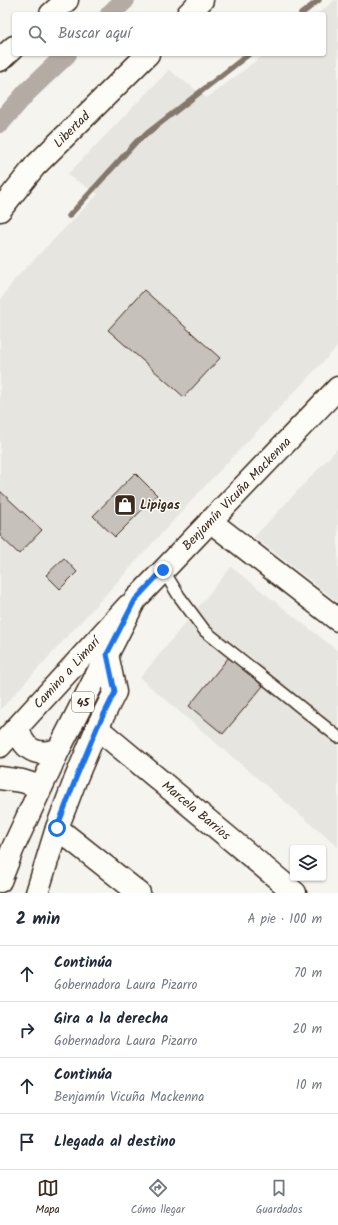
<!DOCTYPE html>
<html lang="es">
<meta charset="utf-8">
<style>
:root{--surface:#fff;--page:#f2f2f3;--text:#1f2937;--muted:#747a83;--line:#e0e1e3;--accent:#3b2a1e}
body{margin:0;font-family:Kalam,sans-serif;background:var(--page);color:var(--text)}
.controls{position:absolute;right:12px;bottom:12px;display:grid;overflow:hidden;border-radius:4px;box-shadow:0 1px 3px #0004}
.controls button{width:36px;height:36px;display:grid;place-items:center;padding:0;border:0;border-bottom:1px solid var(--line);background:var(--surface);color:var(--text);font:20px sans-serif}
.stop{position:absolute;width:12px;height:12px;margin:-9px;border:3px solid #1a73e8;border-radius:50%;background:#fff}
.stop.end{background:#1a73e8;border-color:#fff;box-shadow:0 1px 4px #0008}
.list{margin:0;padding:0;list-style:none}
h2{display:flex;justify-content:space-between;align-items:center;height:52px;margin:0;padding:0 16px;font-size:17px}
h2 small{font-size:13px;font-weight:400;color:var(--muted)}
.list li{display:grid;grid-template-columns:26px 1fr auto;gap:12px;align-items:center;box-sizing:border-box;height:56px;padding:0 16px;border-top:1px solid var(--line)}
.list b{display:block;font-size:15px;white-space:nowrap}
.list p{margin:0;font-size:13px;white-space:nowrap;color:var(--muted)}
.list em{font-size:13px;font-style:normal;color:var(--muted)}
.icon{flex:none;width:22px;height:22px;fill:none;stroke:currentColor;stroke-width:2;stroke-linecap:round;stroke-linejoin:round}
.map{position:relative;flex:none;width:338px;height:893px;overflow:hidden}
.search{position:absolute;background:var(--surface);box-shadow:0 1px 3px #0004;left:12px;right:12px;top:12px;height:44px;display:flex;align-items:center;gap:10px;box-sizing:border-box;padding:0 14px;border-radius:4px;color:var(--muted);font-size:15px}
.sheet{height:276px;background:var(--surface)}
nav{display:flex;justify-content:space-around;align-items:center;box-sizing:border-box;height:56px;border-top:1px solid var(--line);background:var(--surface);font-size:11px;color:var(--muted)}
nav a{display:grid;justify-items:center;gap:2px}
nav .on{color:var(--accent)}
.map>svg:first-child{display:block}
</style>
<div class="map">
<svg width="338" height="893" viewBox="0 0 338 893">
<rect width="100%" height="100%" fill="#f5f4ee"/>
<filter id="ink" filterUnits="userSpaceOnUse"><feTurbulence type="fractalNoise" baseFrequency=".025" numOctaves="2"/><feDisplacementMap in="SourceGraphic" scale="8" xChannelSelector="R" yChannelSelector="G"/><feConvolveMatrix kernelMatrix="1 2 1 2 8 2 1 2 1" color-interpolation-filters="sRGB"/></filter>
<g filter="url(#ink)">
<path fill="#e7e5df" d="M 335,0 L 338,0 L 338,346 L 206,485 L 0,710 L 0,301 L 14,280 L 98,194 L 67,175 L 169,70 L 207,98 L 265,54 L 324,54 L 324,14 L 317,14 Z
M 338,448 L 338,602 L 254,537 Z
M 231,567 L 338,651 L 338,847 L 140,678 Z"/>
<g fill="none" stroke-linecap="round" stroke-linejoin="round">
<path stroke="#84786e" stroke-width="5.5" d="M 301,14 L 319,0
M 69,216 L 136,142 L 249,54"/>
<path stroke="#b4aca4" stroke-width="20" d="M 110,14 L 125,0
M 0,123 L 27,92 L 67,54"/>
</g>
<path fill="#c7c1bb" stroke="#3b2a1e" d="M 144,290 L 220,358 L 184,397 L 108,330 Z
M 135,473 L 157,495 L 115,537 L 93,516 Z
M 0,491 L 42,530 L 19,554 L 0,536 Z
M 64,558 L 77,572 L 60,589 L 46,575 Z
M 229,657 L 263,686 L 223,734 L 189,706 Z"/>
<g fill="none" stroke-linecap="round" stroke-linejoin="round">
<g stroke="#3b2a1e" stroke-width="14">
<path id="service" d="M 163,570 L 179,596 L 205,631 L 338,737"/>
</g>
<g stroke="#3b2a1e" stroke-width="25">
<g id="minor">
<path d="M 51,14 L 67,0"/>
<path d="M 188,14 L 202,0"/>
<path d="M 0,60 L 14,47"/>
<path id="s1" d="M 0,210 L 35,166 L 148,54"/>
<path id="s2" d="M 97,728 L 295,893"/>
<path d="M 57,828 L 139,893"/>
</g>
</g>
<g stroke="#3b2a1e" stroke-width="25">
<path id="tertiary" d="M 210,521 L 338,620
M 37,893 L 57,828 L 76,778 L 97,728 L 115,692 L 107,654"/>
</g>
<g stroke="#3b2a1e" stroke-width="25">
<g id="secondary">
<path id="s3" d="M 0,746 L 128,606"/>
</g>
</g>
<g stroke="#3b2a1e" stroke-width="25">
<g id="primary">
<path d="M 19,726 C 20,749 38,758 59,749"/>
<path d="M 0,778 L 22,781 L 41,787"/>
<path id="s4" d="M 0,881 L 13,848 L 59,749 L 135,600 L 338,388"/>
</g>
</g>
<use href="#service" stroke="#fdfcf7" stroke-width="11"/>
<use href="#minor" stroke="#fdfcf7" stroke-width="22"/>
<use href="#tertiary" stroke="#fdfcf7" stroke-width="22"/>
<use href="#secondary" stroke="#fdfcf7" stroke-width="22"/>
<use href="#primary" stroke="#fdfcf7" stroke-width="22"/>
</g>
</g>
<g fill="none" stroke-linecap="round" stroke-linejoin="round" filter="url(#ink)">
<path stroke="#1a73e8" stroke-width="5" d="M 57,828 L 76,778 L 97,728 L 115,692 L 107,654 L 135,600 L 163,570"/>
</g>
<defs>
<g id="shop-square" transform="scale(1.15)"><rect x="-9" y="-9" width="18" height="18" rx="4" fill="#3b2a1e" stroke="#fdfcf7"/><path d="M-5-2.5h2.3a2.7 3.5 0 0 1 5.4 0H5L5.5 6h-11ZM-1.5-2.5h3a1.5 2.3 0 0 0-3 0Z" fill="#fff"/></g>
</defs>
<g fill-rule="evenodd">
<use href="#shop-square" x="125" y="505"/>
</g>
<g text-anchor="middle" dominant-baseline="central" stroke-width="3" stroke-linejoin="round" paint-order="stroke">
<rect fill="#fdfcf7" stroke="#75695f" stroke-width="1" x="72" y="692" width="22" height="20" rx="3"/>
<g font-size="12" font-weight="bold" fill="#3b2a1e">
<text x="83" y="702">45</text>
</g>
<g font-size="13" fill="#3b2a1e" stroke="#fdfcf7">
<text stroke="none"><textPath href="#s1" startOffset="108">Libertad</textPath></text>
<text stroke="none"><textPath href="#s4" startOffset="459">Benjamín Vicuña Mackenna</textPath></text>
<text stroke="none"><textPath href="#s3" startOffset="99">Camino a Limarí</textPath></text>
<text stroke="none"><textPath href="#s2" startOffset="129">Marcela Barrios</textPath></text>
</g>
<g font-size="13" font-weight="bold" fill="#3b2a1e" stroke="#fdfcf7" text-anchor="start">
<text x="140" y="505">Lipigas</text>
</g>
</g>
</svg>
<div class="controls">
<button><svg class="icon" aria-label="layers" viewBox="0 0 24 24"><path d="M12 4l9 5-9 5-9-5zM3 14l9 5 9-5"/></svg></button>
</div>
<div class="stop" style="left:57px;top:828px"></div>
<div class="stop end" style="left:163px;top:570px"></div>
<div class="search"><svg class="icon" aria-label="search" viewBox="0 0 24 24"><circle cx="10" cy="10" r="6"/><path d="M15 15l6 6"/></svg>Buscar aquí</div>
</div>
<section class="sheet">
<h2>2 min<small>A pie · 100 m</small></h2>
<ul class="list">
<li><svg class="icon" aria-label="ahead" viewBox="0 0 24 24"><path d="M12 20V5M6 11l6-6 6 6"/></svg><div><b>Continúa</b><p>Gobernadora Laura Pizarro</p></div><em>70 m</em></li>
<li><svg class="icon" aria-label="right" viewBox="0 0 24 24"><path d="M7 20v-9h11M14 6l5 5-5 5"/></svg><div><b>Gira a la derecha</b><p>Gobernadora Laura Pizarro</p></div><em>20 m</em></li>
<li><svg class="icon" aria-label="ahead" viewBox="0 0 24 24"><path d="M12 20V5M6 11l6-6 6 6"/></svg><div><b>Continúa</b><p>Benjamín Vicuña Mackenna</p></div><em>10 m</em></li>
<li><svg class="icon" aria-label="arrive" viewBox="0 0 24 24"><path d="M6 21V4h12l-3 4 3 4H6"/></svg><div><b>Llegada al destino</b></div></li>
</ul>
</section>
<nav>
<a class="on"><svg class="icon" aria-label="map" viewBox="0 0 24 24"><path d="M3 6l6-2 6 2 6-2v14l-6 2-6-2-6 2zM9 4v14M15 6v14"/></svg>Mapa</a>
<a><svg class="icon" aria-label="directions" viewBox="0 0 24 24"><path d="M12 3l9 9-9 9-9-9zM9 14v-3h6M13 9l2 2-2 2"/></svg>Cómo llegar</a>
<a><svg class="icon" aria-label="saved" viewBox="0 0 24 24"><path d="M7 4h10v16l-5-4-5 4z"/></svg>Guardados</a>
</nav>
